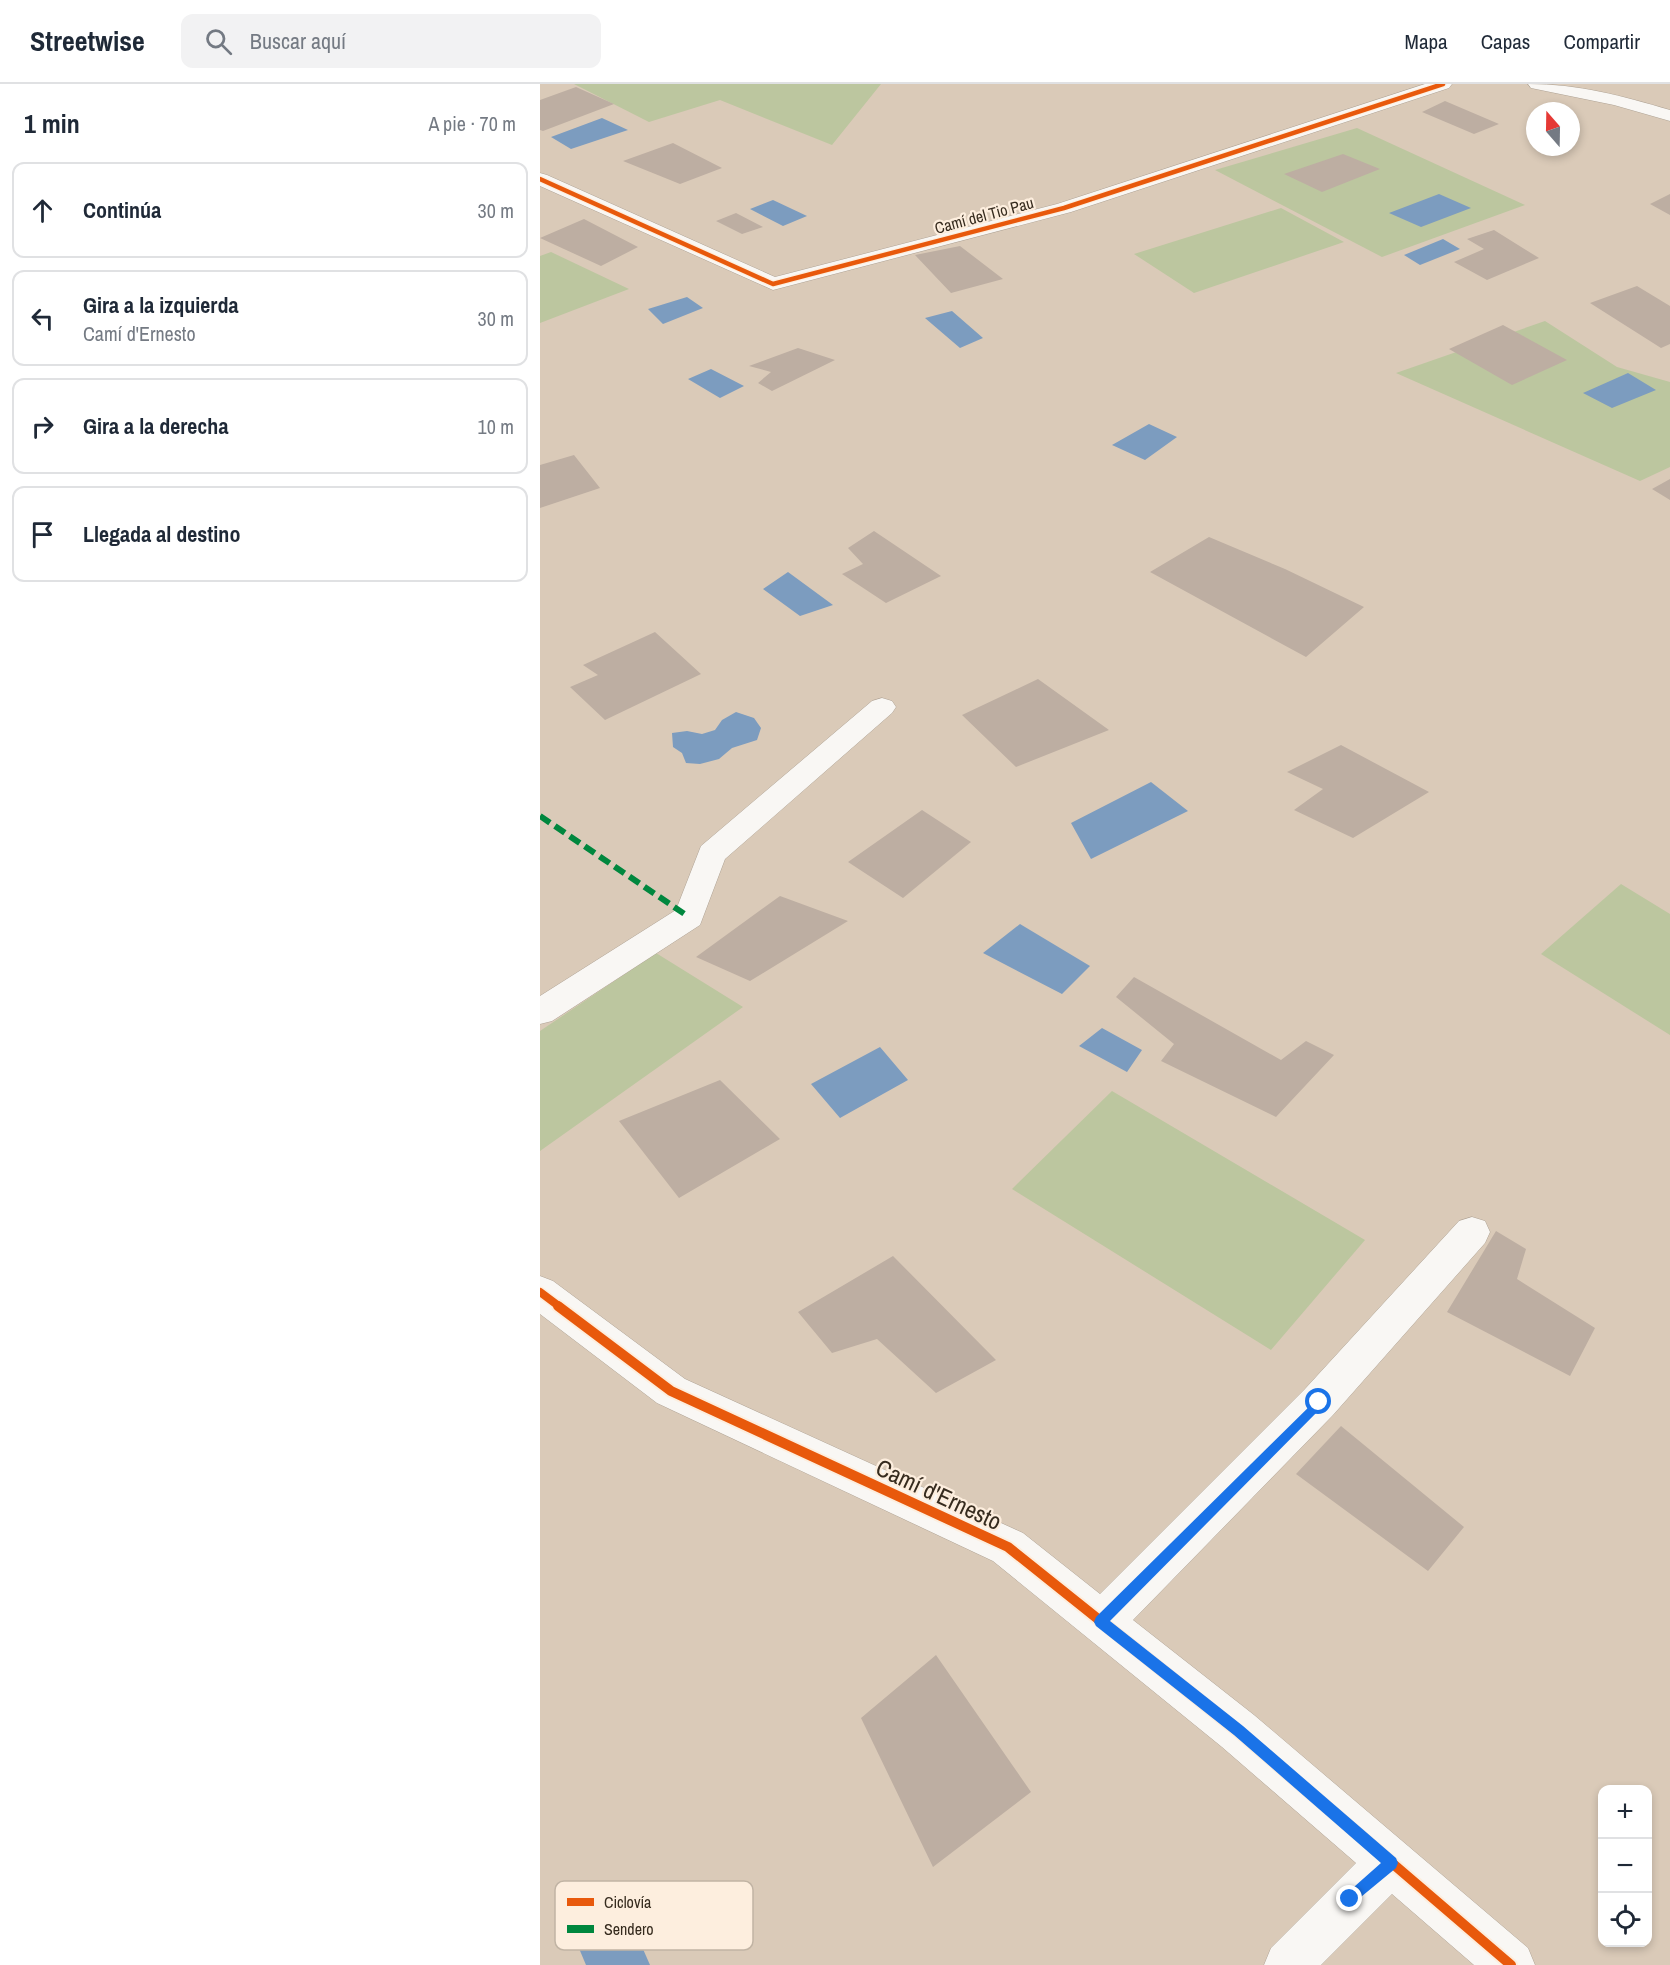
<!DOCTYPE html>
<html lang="es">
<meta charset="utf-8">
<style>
:root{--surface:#fff;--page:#f2f2f3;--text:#1f2937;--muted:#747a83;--line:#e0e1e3}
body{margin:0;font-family:"Archivo Narrow",sans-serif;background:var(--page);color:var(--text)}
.controls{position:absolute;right:18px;bottom:18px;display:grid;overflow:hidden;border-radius:12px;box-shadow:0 3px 9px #0003}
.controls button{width:54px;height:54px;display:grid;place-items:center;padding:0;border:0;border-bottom:2px solid var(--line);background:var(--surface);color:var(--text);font:30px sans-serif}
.compass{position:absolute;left:986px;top:18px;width:54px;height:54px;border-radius:50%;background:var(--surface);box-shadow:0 3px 9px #0003;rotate:340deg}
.stop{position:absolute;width:18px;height:18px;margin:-14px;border:4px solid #1a73e8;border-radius:50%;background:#fff}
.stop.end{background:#1a73e8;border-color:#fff;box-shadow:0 2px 6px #0008}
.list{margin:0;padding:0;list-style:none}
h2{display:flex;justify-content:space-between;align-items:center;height:78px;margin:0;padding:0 24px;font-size:26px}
h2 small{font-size:20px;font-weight:400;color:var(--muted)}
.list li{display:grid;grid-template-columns:39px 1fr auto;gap:18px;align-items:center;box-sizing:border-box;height:96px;margin:0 12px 12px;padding:0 12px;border:2px solid var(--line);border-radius:12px}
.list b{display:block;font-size:22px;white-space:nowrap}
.list p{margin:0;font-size:20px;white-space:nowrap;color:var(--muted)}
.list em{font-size:20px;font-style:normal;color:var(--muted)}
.icon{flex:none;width:33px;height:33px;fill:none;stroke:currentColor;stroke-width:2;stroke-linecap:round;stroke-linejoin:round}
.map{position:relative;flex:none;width:1130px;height:1881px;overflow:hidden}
header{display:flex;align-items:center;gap:36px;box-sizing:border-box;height:84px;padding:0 30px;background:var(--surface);border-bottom:2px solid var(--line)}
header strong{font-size:28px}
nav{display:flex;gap:33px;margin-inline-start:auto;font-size:21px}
.search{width:420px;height:54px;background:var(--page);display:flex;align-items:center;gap:15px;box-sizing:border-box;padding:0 21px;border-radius:12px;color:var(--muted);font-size:22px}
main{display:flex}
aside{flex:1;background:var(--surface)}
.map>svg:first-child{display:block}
</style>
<header>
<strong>Streetwise</strong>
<div class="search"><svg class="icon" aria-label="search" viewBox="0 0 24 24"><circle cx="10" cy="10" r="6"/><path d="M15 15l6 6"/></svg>Buscar aquí</div>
<nav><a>Mapa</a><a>Capas</a><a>Compartir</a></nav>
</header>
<main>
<aside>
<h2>1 min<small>A pie · 70 m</small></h2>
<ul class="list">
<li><svg class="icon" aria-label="ahead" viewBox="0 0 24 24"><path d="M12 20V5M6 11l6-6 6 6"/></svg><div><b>Continúa</b></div><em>30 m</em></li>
<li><svg class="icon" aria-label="left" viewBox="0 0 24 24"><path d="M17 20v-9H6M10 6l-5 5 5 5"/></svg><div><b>Gira a la izquierda</b><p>Camí d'Ernesto</p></div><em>30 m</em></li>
<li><svg class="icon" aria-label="right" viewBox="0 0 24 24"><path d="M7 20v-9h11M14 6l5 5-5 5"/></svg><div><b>Gira a la derecha</b></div><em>10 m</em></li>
<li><svg class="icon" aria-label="arrive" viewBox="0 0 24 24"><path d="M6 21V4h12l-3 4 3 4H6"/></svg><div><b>Llegada al destino</b></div></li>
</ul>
</aside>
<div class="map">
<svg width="1130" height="1881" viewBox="0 0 1130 1881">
<rect width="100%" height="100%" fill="#dacab8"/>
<path fill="#bcc69f" d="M 34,0 L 341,0 L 292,61 L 180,16 L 109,38 Z
M 817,44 L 985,121 L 842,173 L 675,86 Z
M 741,124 L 804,158 L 654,209 L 594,170 Z
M 11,168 L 89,205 L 0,239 L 0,172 Z
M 1005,237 L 1077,283 L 1130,298 L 1130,383 L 1100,397 L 856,289 Z
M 1081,800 L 1130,830 L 1130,951 L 1001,870 Z
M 116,869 L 203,923 L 0,1067 L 0,947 Z
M 572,1007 L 825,1156 L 731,1266 L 472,1105 Z"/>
<path fill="#7c9cbf" d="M 62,34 L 88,46 L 31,65 L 11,53 Z
M 899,110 L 931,124 L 881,143 L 849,129 Z
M 233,116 L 267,132 L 243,142 L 210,125 Z
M 903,155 L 920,165 L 880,181 L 864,171 Z
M 147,213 L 163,224 L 123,240 L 108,225 Z
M 412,227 L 443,254 L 420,264 L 385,234 Z
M 171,285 L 204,302 L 180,314 L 148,295 Z
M 1088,289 L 1116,306 L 1072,324 L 1043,309 Z
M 609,340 L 637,353 L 605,376 L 572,361 Z
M 248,488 L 293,521 L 260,532 L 223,505 Z
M 196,628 L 214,634 L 221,644 L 217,656 L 192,664 L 179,675 L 160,680 L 146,679 L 142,669 L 133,663 L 132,649 L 147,647 L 162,650 L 175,646 L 182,636 Z
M 611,698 L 648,727 L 551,775 L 531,739 Z
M 480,840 L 550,882 L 522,910 L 443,869 Z
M 562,944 L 602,966 L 587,988 L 539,962 Z
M 340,963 L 368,996 L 300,1034 L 271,1000 Z
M 49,1803 C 83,1828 94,1842 110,1881 L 46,1881 L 25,1831 Z"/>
<path fill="#bdaea2" d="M 36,3 L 74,20 L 3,47 L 0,46 L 0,16 Z
M 905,17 L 959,40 L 934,50 L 882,28 Z
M 133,59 L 182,84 L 140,100 L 83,77 Z
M 803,70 L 840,85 L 782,108 L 744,90 Z
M 1130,110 L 1130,131 L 1110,120 Z
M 196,129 L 223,143 L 202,150 L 176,137 Z
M 44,135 L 98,163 L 61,182 L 0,154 Z
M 954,146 L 999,174 L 947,196 L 914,178 L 944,165 L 927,155 Z
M 420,162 L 463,195 L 411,209 L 375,171 Z
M 1097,202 L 1130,222 L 1130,260 L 1121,264 L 1050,219 Z
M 963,241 L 1027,276 L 972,301 L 909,265 Z
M 258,264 L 295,276 L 232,307 L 218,299 L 231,288 L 209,282 Z
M 34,371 L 60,404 L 0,424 L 0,381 Z
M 1130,395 L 1130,416 L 1112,405 Z
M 334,447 L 401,492 L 346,519 L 302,490 L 323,480 L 308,464 Z
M 669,453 L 745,485 L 824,523 L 766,573 L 610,488 Z
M 115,548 L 161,590 L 65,636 L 30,603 L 58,591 L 43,581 Z
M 498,595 L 569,646 L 476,683 L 422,631 Z
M 801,661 L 889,708 L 813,754 L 754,726 L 783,705 L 747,688 Z
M 382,726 L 431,758 L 363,814 L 308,778 Z
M 240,812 L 308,837 L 210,897 L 156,873 Z
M 594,893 L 741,976 L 766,957 L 794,971 L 736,1033 L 621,977 L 634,960 L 576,913 Z
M 180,996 L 240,1055 L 139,1114 L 79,1037 Z
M 956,1147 L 986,1165 L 977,1195 L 1055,1244 L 1030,1292 L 907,1228 Z
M 353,1172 L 456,1276 L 396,1309 L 337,1255 L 292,1269 L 258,1228 Z
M 801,1342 L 924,1443 L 888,1487 L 756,1390 Z
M 396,1571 L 491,1708 L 393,1783 L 321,1634 Z"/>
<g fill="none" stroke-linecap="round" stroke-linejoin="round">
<g stroke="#aea294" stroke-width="1">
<path id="minor" d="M 885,0 L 912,0 L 909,4 L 531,128 L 233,206 L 0,102 L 0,89 L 7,91 L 235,193 L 517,120 Z
M 988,0 C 1039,0 1082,12 1130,26 L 1130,37 L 1074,21 L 991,4 Z
M 342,614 L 352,617 L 356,623 L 352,629 L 185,775 L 160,841 L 12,937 L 0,940 L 0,912 L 136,826 L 161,762 L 332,617 Z
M 932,1133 L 945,1137 L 950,1148 L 945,1159 L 793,1331 L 593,1536 L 714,1631 L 988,1864 L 995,1881 L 934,1881 L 852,1810 L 781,1881 L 724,1881 L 731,1864 L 816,1779 L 682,1663 L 453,1477 L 117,1319 L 0,1230 L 0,1192 L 13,1197 L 145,1295 L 483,1449 L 560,1510 L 765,1305 L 919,1137 Z"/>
</g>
<use href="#minor" fill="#f9f7f4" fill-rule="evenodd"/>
<path stroke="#00873e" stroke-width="6" stroke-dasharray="12 6" stroke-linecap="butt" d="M 0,732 L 149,833"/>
<g stroke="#fdeede" stroke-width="7">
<path id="cycleway-far2" d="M 0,95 L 233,200 L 524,124 L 903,0"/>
</g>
<g stroke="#fdeede" stroke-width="11">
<path id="cycleway-far1" d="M 0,1208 L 20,1223"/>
</g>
<g stroke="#fdeede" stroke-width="14">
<path id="cycleway" d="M 18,1222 L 131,1307 L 468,1463 L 698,1647 L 971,1881"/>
</g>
<use href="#cycleway-far2" stroke="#e8590c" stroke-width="4.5"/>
<use href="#cycleway-far1" stroke="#e8590c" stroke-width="8"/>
<use href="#cycleway" stroke="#e8590c" stroke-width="10"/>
</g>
<path fill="#1a73e8" d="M 779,1313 L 783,1314 L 783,1322 L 570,1537 L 703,1642 L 856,1774 L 858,1779 L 856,1784 L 810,1822 L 806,1820 L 803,1815 L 806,1810 L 841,1779 L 694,1651 L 556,1542 L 554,1538 L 556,1533 Z"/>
<g text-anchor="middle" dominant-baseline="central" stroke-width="4.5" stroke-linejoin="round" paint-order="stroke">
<g font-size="16" fill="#362b1e" stroke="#fdeede">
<text transform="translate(444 131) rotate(-15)">Camí del Tio Pau</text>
</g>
<g font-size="24" fill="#362b1e" stroke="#fdeede">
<text transform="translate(399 1410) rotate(25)">Camí d'Ernesto</text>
</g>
</g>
<rect x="15" y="1797" width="198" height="69" rx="9" fill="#fdeede" stroke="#c1b4a4" stroke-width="1.5"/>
<rect x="27" y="1814" width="27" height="8" fill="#e8590c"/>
<rect x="27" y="1841" width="27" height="8" fill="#00873e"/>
<g font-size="16" fill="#362b1e">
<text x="64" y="1824">Ciclovía</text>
<text x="64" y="1851">Sendero</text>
</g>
</svg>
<div class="controls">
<button>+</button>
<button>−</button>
<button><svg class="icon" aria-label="locate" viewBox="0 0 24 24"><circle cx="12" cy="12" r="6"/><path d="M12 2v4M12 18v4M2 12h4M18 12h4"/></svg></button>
</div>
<svg class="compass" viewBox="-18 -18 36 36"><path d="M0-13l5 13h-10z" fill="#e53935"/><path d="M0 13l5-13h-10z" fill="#747a83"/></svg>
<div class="stop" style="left:779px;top:1318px"></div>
<div class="stop end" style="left:810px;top:1815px"></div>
</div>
</main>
